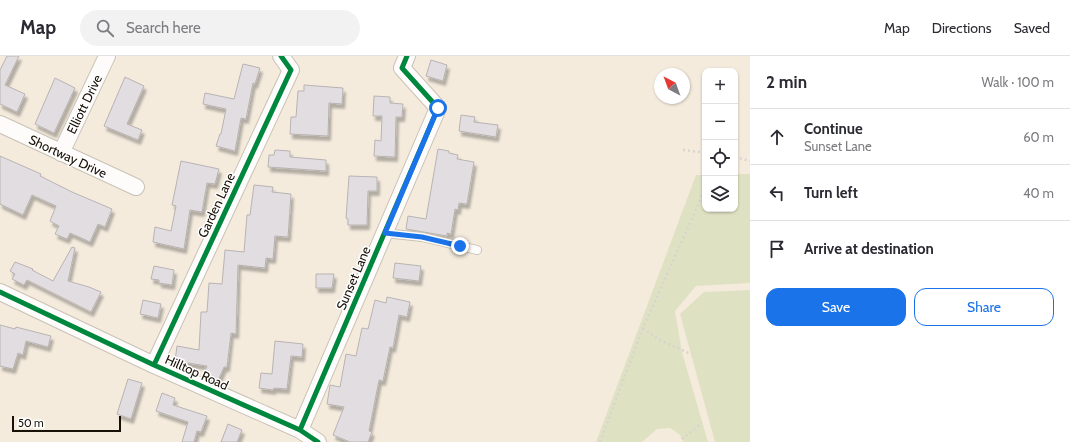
<!DOCTYPE html>
<meta charset="utf-8">
<style>
:root{--surface:#fff;--page:#f2f2f3;--text:#2b2b33;--muted:#7c7c81;--line:#e1e1e2;--accent:#1a73e8}
body{margin:0;font-family:Cabin,sans-serif;background:var(--page);color:var(--text)}
.controls{position:absolute;right:12px;top:12px;display:grid;overflow:hidden;border-radius:8px;box-shadow:0 1px 3px #0004}
.controls button{width:36px;height:36px;display:grid;place-items:center;padding:0;border:0;border-bottom:1px solid var(--line);background:var(--surface);color:var(--text);font:20px sans-serif}
.compass{position:absolute;left:654px;top:12px;width:36px;height:36px;border-radius:50%;background:var(--surface);box-shadow:0 1px 3px #0004;rotate:319deg}
.scale{position:absolute;left:12px;bottom:10px;width:109px;box-sizing:border-box;padding-left:4px;border:2px solid #171006;border-top:0;font-size:11px;line-height:14px;white-space:nowrap;color:#171006;-webkit-text-stroke:3px #fff;paint-order:stroke}
.stop{position:absolute;width:12px;height:12px;margin:-9px;border:3px solid #1a73e8;border-radius:50%;background:#fff}
.stop.end{background:#1a73e8;border-color:#fff;box-shadow:0 1px 4px #0008}
.list{margin:0;padding:0;list-style:none}
h2{display:flex;justify-content:space-between;align-items:center;height:52px;margin:0;padding:0 16px;font-size:17px}
h2 small{font-size:13px;font-weight:400;color:var(--muted)}
.list li{display:grid;grid-template-columns:26px 1fr auto;gap:12px;align-items:center;box-sizing:border-box;height:56px;padding:0 16px;border-top:1px solid var(--line)}
.list b{display:block;font-size:15px;white-space:nowrap}
.list p{margin:0;font-size:13px;white-space:nowrap;color:var(--muted)}
.list em{font-size:13px;font-style:normal;color:var(--muted)}
.actions{display:flex;gap:8px;padding:12px 16px}
.actions a{flex:1;padding:9px 0;border:1px solid var(--accent);border-radius:12px;text-align:center;font-size:14px;color:var(--accent)}
.actions .main{background:var(--accent);color:#fff}
.icon{flex:none;width:22px;height:22px;fill:none;stroke:currentColor;stroke-width:2;stroke-linecap:round;stroke-linejoin:round}
.map{position:relative;flex:none;width:750px;height:386px;overflow:hidden}
header{display:flex;align-items:center;gap:24px;box-sizing:border-box;height:56px;padding:0 20px;background:var(--surface);border-bottom:1px solid var(--line)}
header strong{font-size:19px}
nav{display:flex;gap:22px;margin-inline-start:auto;font-size:14px}
.search{width:280px;height:36px;background:var(--page);display:flex;align-items:center;gap:10px;box-sizing:border-box;padding:0 14px;border-radius:22px;color:var(--muted);font-size:15px}
main{display:flex}
aside{flex:1;background:var(--surface)}
.map>svg:first-child{display:block}
</style>
<header>
<strong>Map</strong>
<div class="search"><svg class="icon" aria-label="search" viewBox="0 0 24 24"><circle cx="10" cy="10" r="6"/><path d="M15 15l6 6"/></svg>Search here</div>
<nav><a>Map</a><a>Directions</a><a>Saved</a></nav>
</header>
<main>
<div class="map">
<svg width="750" height="386" viewBox="0 0 750 386">
<defs>
<filter id="shadow"><feDropShadow dx="2.5" dy="4.5" stdDeviation="1" flood-color="#0004"/></filter>
</defs>
<rect width="100%" height="100%" fill="#f4ebdd"/>
<path fill="#dfe2c2" d="M 735,118 L 750,118 L 750,227 L 696,230 L 675,255 L 682,296 L 708,386 L 684,386 L 679,378 L 670,372 L 657,373 L 642,386 L 596,386 L 696,119 L 705,119 L 705,153 L 735,153 Z
M 750,234 L 750,386 L 715,386 L 680,258 L 704,236 Z"/>
<path fill="#e2dde1" stroke="#b8b3b2" filter="url(#shadow)" d="M 7,0 L 19,0 L 5,29 L 25,38 L 17,56 L 0,48 L 0,14 Z
M 431,4 L 447,9 L 443,25 L 426,20 Z
M 243,8 L 260,12 L 255,28 L 253,27 L 246,63 L 241,62 L 235,95 L 216,90 L 220,78 L 221,78 L 226,53 L 203,48 L 205,37 L 234,43 Z
M 125,21 L 144,30 L 127,68 L 142,74 L 138,84 L 104,70 Z
M 55,22 L 75,32 L 54,77 L 35,68 Z
M 304,29 L 343,32 L 342,48 L 329,47 L 328,80 L 290,78 L 291,61 L 296,61 L 298,35 L 304,35 Z
M 374,40 L 390,41 L 390,47 L 403,48 L 402,61 L 396,61 L 395,101 L 374,100 L 375,84 L 381,85 L 382,60 L 373,60 Z
M 461,59 L 475,61 L 474,66 L 498,69 L 496,81 L 459,75 Z
M 438,93 L 449,95 L 449,97 L 458,99 L 457,103 L 474,106 L 467,148 L 459,147 L 458,154 L 455,153 L 451,178 L 447,177 L 447,180 L 406,173 L 408,160 L 426,163 Z
M 275,94 L 290,95 L 290,101 L 326,104 L 326,115 L 268,111 L 269,99 L 274,99 Z
M 0,100 L 41,118 L 40,120 L 72,136 L 112,153 L 105,171 L 98,168 L 90,186 L 70,177 L 67,183 L 55,178 L 59,170 L 50,165 L 56,150 L 32,139 L 23,159 L 0,148 Z
M 181,105 L 219,113 L 215,128 L 207,127 L 202,156 L 190,154 L 184,193 L 153,186 L 155,171 L 171,175 L 176,150 L 172,149 Z
M 349,120 L 377,121 L 377,135 L 368,135 L 367,169 L 348,169 L 348,163 L 346,162 Z
M 254,129 L 273,131 L 272,136 L 291,138 L 288,181 L 275,180 L 273,203 L 266,202 L 265,212 L 238,209 L 236,278 L 231,277 L 227,311 L 224,311 L 217,327 L 203,320 L 207,310 L 175,305 L 177,290 L 199,294 L 201,256 L 207,256 L 209,227 L 222,228 L 225,194 L 244,196 L 247,159 L 250,159 Z
M 72,191 L 75,192 L 68,225 L 89,231 L 101,236 L 91,256 L 27,224 L 24,229 L 12,223 L 15,218 L 10,215 L 15,206 L 33,213 L 32,214 L 53,225 Z
M 395,207 L 421,210 L 419,225 L 393,222 Z
M 154,210 L 174,214 L 172,229 L 159,227 L 159,224 L 151,223 Z
M 316,218 L 334,218 L 332,232 L 316,232 Z
M 387,241 L 410,246 L 407,261 L 399,259 L 393,292 L 390,291 L 383,325 L 379,324 L 369,375 L 372,376 L 368,386 L 350,386 L 333,379 L 344,351 L 327,348 L 330,329 L 340,331 L 346,298 L 356,300 L 362,272 L 368,273 L 375,244 L 386,247 Z
M 143,244 L 161,248 L 158,262 L 140,258 Z
M 0,269 L 15,273 L 16,271 L 51,280 L 48,291 L 26,285 L 23,299 L 18,297 L 13,313 L 0,310 Z
M 275,285 L 303,288 L 302,301 L 291,300 L 287,333 L 274,332 L 273,334 L 259,332 L 261,317 L 272,318 Z
M 128,323 L 142,327 L 131,363 L 117,358 Z
M 162,337 L 175,342 L 173,349 L 207,360 L 201,376 L 197,375 L 194,386 L 182,386 L 188,366 L 156,355 Z
M 228,368 L 242,374 L 237,386 L 221,386 Z"/>
<g fill="none" stroke-linecap="round" stroke-linejoin="round">
<g stroke="#c9c2b6" stroke-width="10">
<path id="service" d="M 385,177 L 422,181 L 477,194"/>
</g>
<g stroke="#c9c2b6" stroke-width="18">
<path id="minor" d="M 0,68 L 136,131
M 61,97 L 107,0
M 0,236 L 154,309 L 300,374 L 318,386
M 154,309 L 291,14 L 281,0
M 300,374 L 438,52 L 402,12 L 407,0"/>
</g>
<path stroke="#d7d4cf" stroke-width="2.5" stroke-dasharray="2 3" stroke-linecap="butt" d="M 683,94 L 699,96 L 705,99
M 735,101 L 750,105
M 643,272 L 658,283 L 691,298
M 682,383 L 702,367
M 600,386 L 643,272 L 699,147 L 705,130 L 705,112"/>
<use href="#service" stroke="#fdfcfa" stroke-width="8"/>
<use href="#minor" stroke="#fdfcfa" stroke-width="16"/>
<g stroke="#fff" stroke-width="8">
<path id="cycleway" d="M 0,236 L 154,309 L 300,374 L 318,386
M 154,309 L 291,14 L 281,0
M 300,374 L 438,52 L 402,12 L 407,0"/>
</g>
<use href="#cycleway" stroke="#00873e" stroke-width="5"/>
</g>
<g fill="none" stroke-linecap="round" stroke-linejoin="round">
<path stroke="#1a73e8" stroke-width="5" d="M 438,52 L 385,177 L 422,181 L 460,190"/>
</g>
<g text-anchor="middle" dominant-baseline="central" stroke-width="3" stroke-linejoin="round" paint-order="stroke">
<g font-size="13" fill="#171006" stroke="#fff">
<text transform="translate(84 48) rotate(-64)">Elliott Drive</text>
<text transform="translate(68 100) rotate(25)">Shortway Drive</text>
<text transform="translate(216 149) rotate(-65)">Garden Lane</text>
<text transform="translate(353 222) rotate(-67)">Sunset Lane</text>
<text transform="translate(197 316) rotate(24)">Hilltop Road</text>
</g>
</g>
</svg>
<div class="controls">
<button>+</button>
<button>−</button>
<button><svg class="icon" aria-label="locate" viewBox="0 0 24 24"><circle cx="12" cy="12" r="6"/><path d="M12 2v4M12 18v4M2 12h4M18 12h4"/></svg></button>
<button><svg class="icon" aria-label="layers" viewBox="0 0 24 24"><path d="M12 4l9 5-9 5-9-5zM3 14l9 5 9-5"/></svg></button>
</div>
<svg class="compass" viewBox="-18 -18 36 36"><path d="M0-13l5 13h-10z" fill="#e53935"/><path d="M0 13l5-13h-10z" fill="#7c7c81"/></svg>
<div class="scale">50 m</div>
<div class="stop" style="left:438px;top:52px"></div>
<div class="stop end" style="left:460px;top:190px"></div>
</div>
<aside>
<h2>2 min<small>Walk · 100 m</small></h2>
<ul class="list">
<li><svg class="icon" aria-label="ahead" viewBox="0 0 24 24"><path d="M12 20V5M6 11l6-6 6 6"/></svg><div><b>Continue</b><p>Sunset Lane</p></div><em>60 m</em></li>
<li><svg class="icon" aria-label="left" viewBox="0 0 24 24"><path d="M17 20v-9H6M10 6l-5 5 5 5"/></svg><div><b>Turn left</b></div><em>40 m</em></li>
<li><svg class="icon" aria-label="arrive" viewBox="0 0 24 24"><path d="M6 21V4h12l-3 4 3 4H6"/></svg><div><b>Arrive at destination</b></div></li>
</ul>
<div class="actions"><a class="main">Save</a><a>Share</a></div>
</aside>
</main>
